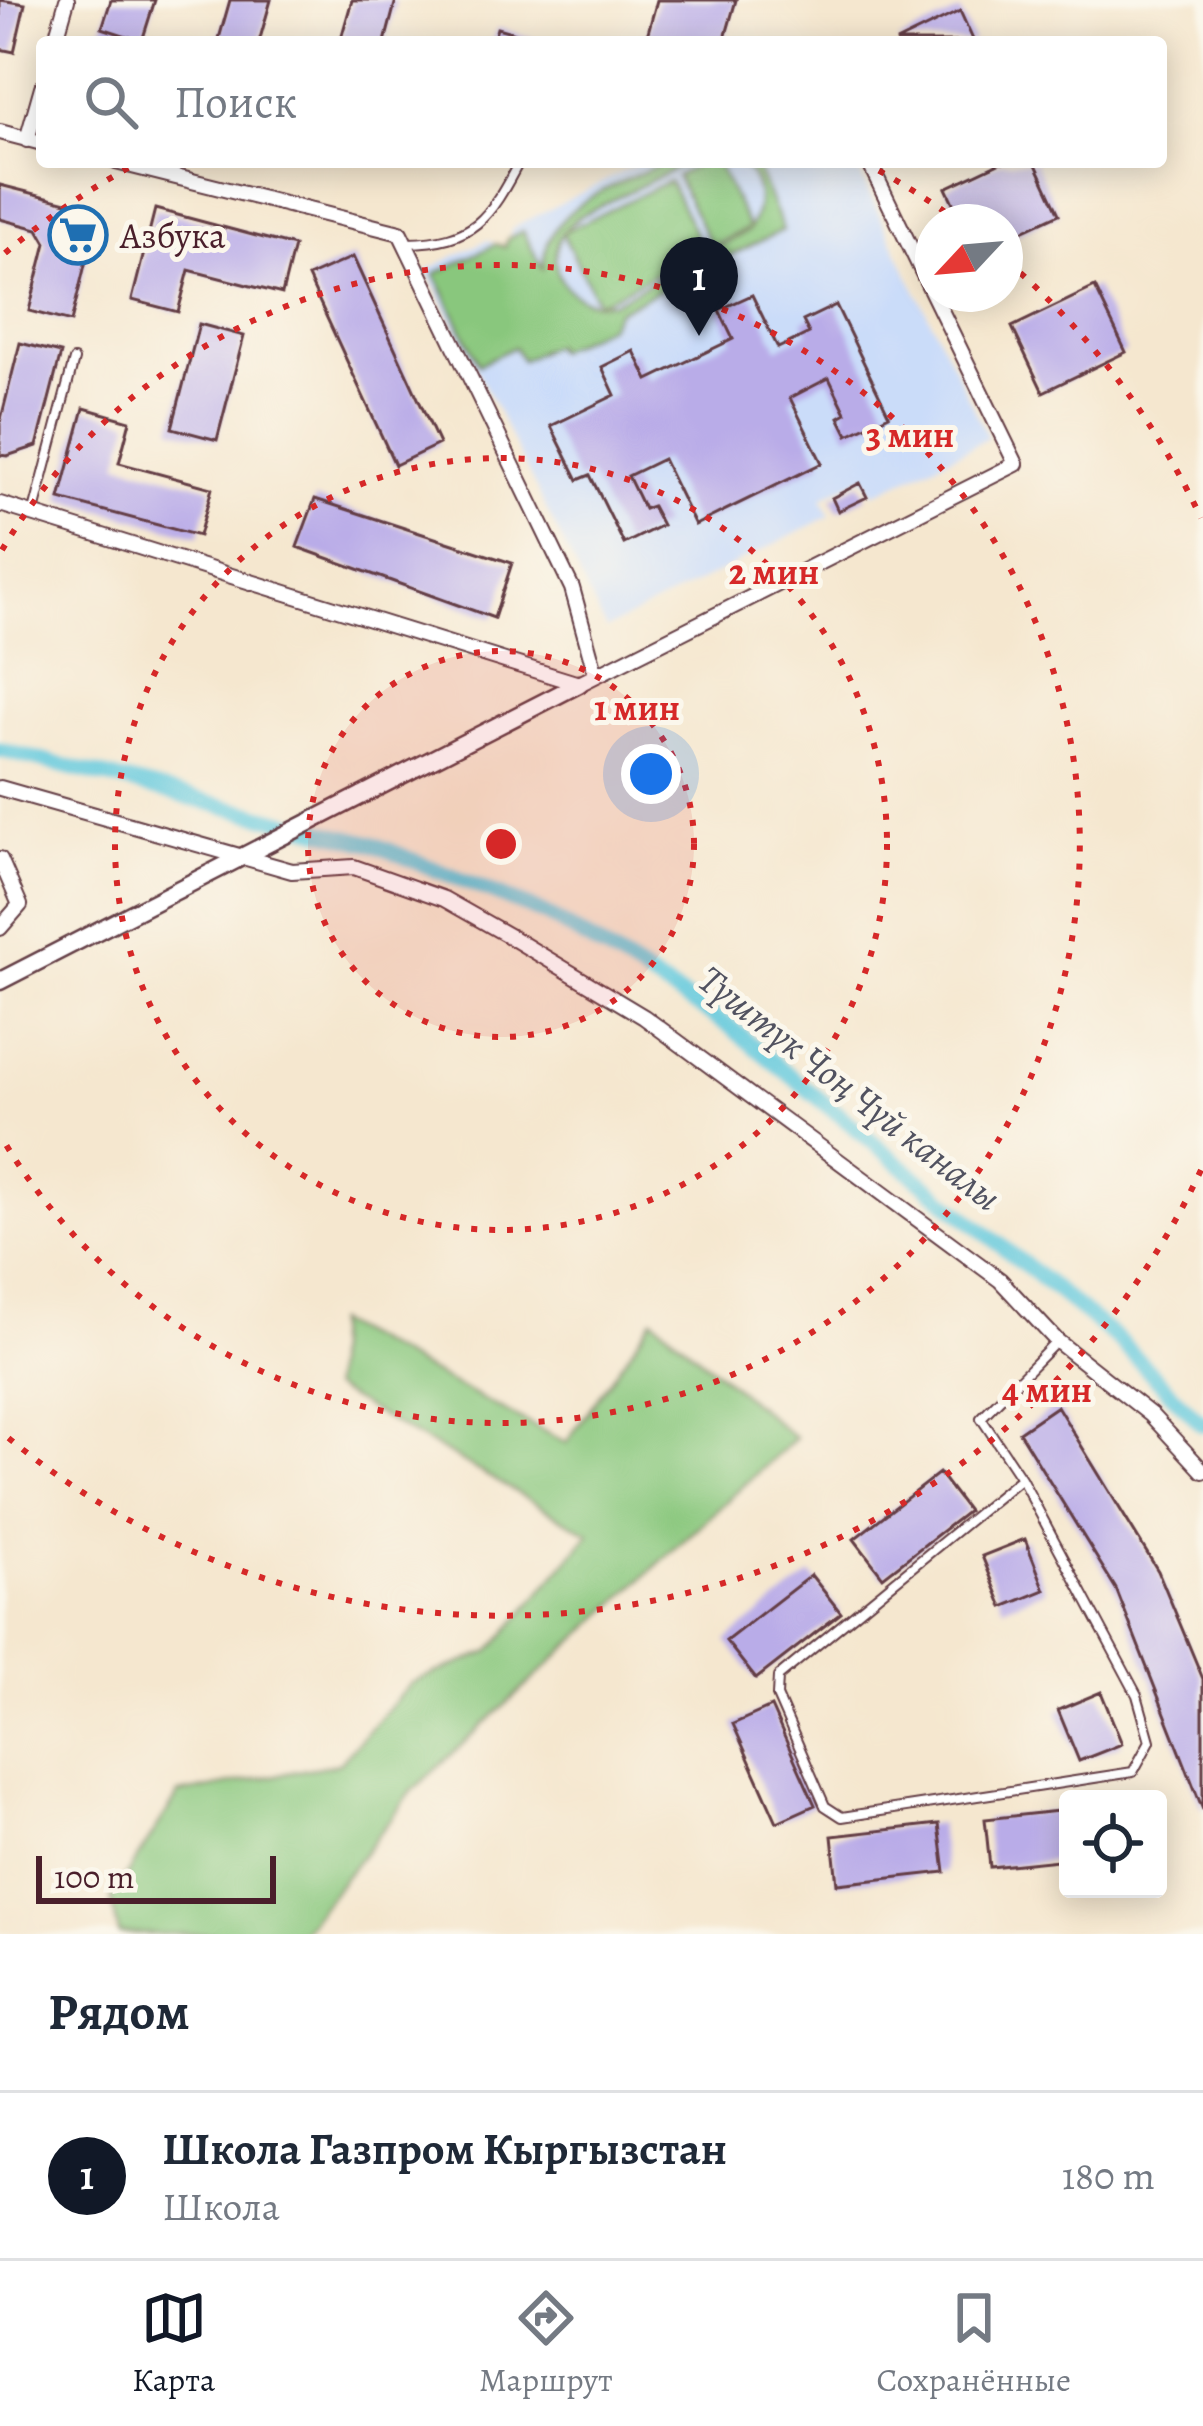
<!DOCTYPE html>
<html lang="ru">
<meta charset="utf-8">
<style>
:root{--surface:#fff;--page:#f2f2f3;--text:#1f2937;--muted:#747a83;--line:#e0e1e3;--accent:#111827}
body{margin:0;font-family:Alegreya,serif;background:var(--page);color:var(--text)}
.controls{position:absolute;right:36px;bottom:36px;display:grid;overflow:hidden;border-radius:12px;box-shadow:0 6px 30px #0003}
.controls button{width:108px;height:108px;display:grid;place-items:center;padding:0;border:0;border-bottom:3px solid var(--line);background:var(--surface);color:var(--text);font:60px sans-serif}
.compass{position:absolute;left:915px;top:204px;width:108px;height:108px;border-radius:50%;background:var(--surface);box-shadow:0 6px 30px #0003;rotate:244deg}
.scale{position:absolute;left:36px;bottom:30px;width:240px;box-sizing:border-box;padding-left:12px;border:6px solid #4a1f2b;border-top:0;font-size:33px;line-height:42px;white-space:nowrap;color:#4a1f2b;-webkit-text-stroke:9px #fbf7ec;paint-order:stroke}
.you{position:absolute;left:651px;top:774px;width:42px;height:42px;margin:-30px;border:9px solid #fff;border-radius:50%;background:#1a73e8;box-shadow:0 0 0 18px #1a73e833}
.badge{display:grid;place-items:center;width:78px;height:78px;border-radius:50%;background:var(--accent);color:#fff;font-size:39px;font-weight:700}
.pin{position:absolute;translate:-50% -99px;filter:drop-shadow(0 3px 6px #0008)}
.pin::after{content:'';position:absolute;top:63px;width:42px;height:36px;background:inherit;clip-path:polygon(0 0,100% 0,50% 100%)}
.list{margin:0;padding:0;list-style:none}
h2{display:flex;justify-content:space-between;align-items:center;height:156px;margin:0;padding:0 48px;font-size:51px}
h2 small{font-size:39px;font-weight:400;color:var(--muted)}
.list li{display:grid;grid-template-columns:78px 1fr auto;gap:36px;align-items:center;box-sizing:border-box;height:168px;padding:0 48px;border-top:3px solid var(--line)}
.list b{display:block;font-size:45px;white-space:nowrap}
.list p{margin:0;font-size:39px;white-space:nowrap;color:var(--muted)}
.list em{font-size:39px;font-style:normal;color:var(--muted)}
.icon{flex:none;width:66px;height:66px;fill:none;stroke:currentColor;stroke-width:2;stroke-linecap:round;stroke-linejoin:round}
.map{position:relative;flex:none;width:1203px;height:1934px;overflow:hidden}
.search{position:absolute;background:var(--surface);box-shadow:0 6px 30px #0003;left:36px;right:36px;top:36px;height:132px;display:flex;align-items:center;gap:30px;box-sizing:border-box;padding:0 42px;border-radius:12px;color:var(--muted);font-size:45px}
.sheet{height:324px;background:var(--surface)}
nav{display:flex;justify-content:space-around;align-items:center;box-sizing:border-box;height:168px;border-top:3px solid var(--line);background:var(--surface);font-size:33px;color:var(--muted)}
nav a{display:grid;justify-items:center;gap:6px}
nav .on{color:var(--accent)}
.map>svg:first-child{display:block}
</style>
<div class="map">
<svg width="1203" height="1934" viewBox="0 0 1203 1934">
<rect width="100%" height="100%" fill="#fbf7ec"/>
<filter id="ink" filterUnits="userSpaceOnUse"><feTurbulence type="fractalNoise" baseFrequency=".00833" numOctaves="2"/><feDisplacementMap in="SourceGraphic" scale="24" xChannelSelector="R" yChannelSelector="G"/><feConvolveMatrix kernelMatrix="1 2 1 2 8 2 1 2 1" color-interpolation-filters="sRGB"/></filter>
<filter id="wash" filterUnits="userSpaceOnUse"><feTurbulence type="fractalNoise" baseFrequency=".004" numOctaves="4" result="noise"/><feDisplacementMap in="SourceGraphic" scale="48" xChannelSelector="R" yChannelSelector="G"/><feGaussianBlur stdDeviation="2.7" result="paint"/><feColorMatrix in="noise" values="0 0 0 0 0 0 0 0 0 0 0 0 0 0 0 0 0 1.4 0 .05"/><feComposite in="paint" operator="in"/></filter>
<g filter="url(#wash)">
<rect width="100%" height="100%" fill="#f5e7cf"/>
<path fill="#cadcf9" d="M 642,162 L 854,162 L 988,438 L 874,494 L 864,476 L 822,498 L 830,516 L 606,629 L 427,270 L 487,240 L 505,247 L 512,228 Z"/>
<path fill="#89c77d" stroke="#6a7354" stroke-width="3" fill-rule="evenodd" d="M 665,162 L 689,162 L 576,218 L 563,232 L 669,181 L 703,249 L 598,303 L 613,302 L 748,231 C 763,206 763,181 737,162 L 754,162 L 783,230 L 617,311 L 609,325 L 556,351 L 553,345 L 522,360 L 514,347 L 479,364 L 435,274 L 496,244 L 505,247 L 508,238 L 523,231 L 543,270 C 544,204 614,187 665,162 ZM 562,233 L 597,301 L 597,303 C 561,296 546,265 562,233 Z
M 704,162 L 716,162 L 749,228 L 711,246 L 676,176 Z
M 653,1318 L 795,1438 L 413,1790 L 300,1934 L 119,1934 L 111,1899 L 179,1794 L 339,1763 L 411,1683 L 490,1652 L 590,1534 L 331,1388 L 334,1322 L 566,1443 Z"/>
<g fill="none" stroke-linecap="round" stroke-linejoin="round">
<path stroke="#60c8dc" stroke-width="16" d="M 0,750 L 371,843 L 547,915 L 728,1025 L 1119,1341 L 1203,1425"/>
</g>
<g id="blocks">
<path fill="#b9ace8" d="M 0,0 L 25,4 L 14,52 L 0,49 Z
M 111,0 L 155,0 L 142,41 L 102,28 Z
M 230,0 L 271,0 L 259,42 L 218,42 Z
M 352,0 L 396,0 L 385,42 L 340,42 Z
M 657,0 L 736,0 L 724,42 L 669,42 L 647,36 Z
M 960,11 L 974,42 L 896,42 Z
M 497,28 L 533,38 L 532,42 L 493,42 Z
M 1001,162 L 1035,162 L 1059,214 L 1005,239 L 1005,222 L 962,222 L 946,188 Z
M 0,185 L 71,203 L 94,228 L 71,322 L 29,311 L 46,243 L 38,229 L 0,219 Z
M 155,209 L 294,246 L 282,294 L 189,270 L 178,312 L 132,300 Z
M 353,257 L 439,444 L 395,465 L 308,277 Z
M 1095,287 L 1126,352 L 1043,392 L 1012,327 Z
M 752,295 L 778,348 L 809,333 L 803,321 L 836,305 L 889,415 L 848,435 L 839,417 L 846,413 L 829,378 L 790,398 L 822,463 L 695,525 L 663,459 L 628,476 L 644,509 L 652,506 L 662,525 L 624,544 L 590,475 L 578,480 L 551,426 L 615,395 L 602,367 L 634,351 L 648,380 L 733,339 L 719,310 Z
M 199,324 L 244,336 L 217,440 L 172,428 Z
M 20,343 L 61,353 L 37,446 L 7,456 L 0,455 L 0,423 Z
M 84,408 L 130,421 L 119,463 L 212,488 L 199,536 L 60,499 Z
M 860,483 L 867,497 L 838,511 L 832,498 Z
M 315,499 L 512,563 L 494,618 L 297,547 Z
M 1057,1406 L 1158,1571 L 1203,1679 L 1203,1810 L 1116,1589 L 1019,1432 Z
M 939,1473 L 968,1511 L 883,1577 L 854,1539 Z
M 1025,1539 L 1045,1590 L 1003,1607 L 982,1556 Z
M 811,1575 L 841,1613 L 756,1679 L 726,1641 Z
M 1101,1692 L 1122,1744 L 1079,1761 L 1058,1710 Z
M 771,1707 L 815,1805 L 777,1822 L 733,1724 Z
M 1068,1810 L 1068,1859 L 990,1867 L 985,1819 Z
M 939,1824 L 945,1872 L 837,1884 L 832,1836 Z"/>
</g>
</g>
<g filter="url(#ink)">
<use href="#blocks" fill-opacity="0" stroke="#643d44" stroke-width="3"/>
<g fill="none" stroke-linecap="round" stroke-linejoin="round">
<g stroke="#643d44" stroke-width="12">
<path id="service" d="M 407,243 C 474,242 489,219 519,162
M 33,515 L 74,360
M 1021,1478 L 1137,1695 L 1150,1741 L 1133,1772 L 842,1817 L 825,1806 L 777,1696 L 778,1677 L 1021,1478 L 981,1418 L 1056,1342"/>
</g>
<g stroke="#643d44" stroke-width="18">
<path id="minor" d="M 55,42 L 67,0
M 0,132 L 42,143
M 27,140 L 42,87
M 116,162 L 400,233 L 572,588 L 596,675
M 869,162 L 933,294
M 0,504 L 579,684 L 1016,464 L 933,294
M 0,788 L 292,871 L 354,867 L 444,899 L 511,937 L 644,1017 L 1000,1280 L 1057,1341 L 1151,1415 L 1203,1471
M 0,859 L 20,905 L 0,928"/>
</g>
<g stroke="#643d44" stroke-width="21">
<path id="tertiary" d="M 0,981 L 579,684"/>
</g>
<use href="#service" stroke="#fff" stroke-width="8"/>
<use href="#minor" stroke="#fff" stroke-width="14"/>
<use href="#tertiary" stroke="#fff" stroke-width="16"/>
</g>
</g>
<circle cx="501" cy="844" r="193" fill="#d62828" fill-opacity=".12"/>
<g fill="none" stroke="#d62828" stroke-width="6" stroke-dasharray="6 12">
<circle cx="501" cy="844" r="193"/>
<circle cx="501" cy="844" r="386"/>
<path d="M2 550A579 579 0 1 1 2 1138"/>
<path d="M1201 1170A772 772 0 0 1 5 1435M5 253A772 772 0 0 1 139 162M863 162A772 772 0 0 1 955 219M1007 261A772 772 0 0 1 1201 518"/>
</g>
<defs>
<g id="supermarket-ring" transform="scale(3)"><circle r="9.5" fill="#fbf7ec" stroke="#1f6fb2" stroke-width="1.5"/><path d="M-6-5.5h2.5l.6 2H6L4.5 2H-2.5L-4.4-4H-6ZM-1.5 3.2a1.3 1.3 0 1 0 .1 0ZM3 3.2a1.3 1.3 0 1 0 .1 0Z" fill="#1f6fb2"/></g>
</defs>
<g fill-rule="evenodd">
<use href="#supermarket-ring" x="78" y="235"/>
</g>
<g text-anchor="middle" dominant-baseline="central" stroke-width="10" stroke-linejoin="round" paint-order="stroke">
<g font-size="36" fill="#4a1f2b" stroke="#fbf7ec" text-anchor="start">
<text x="120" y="235">Азбука</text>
</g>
<g font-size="39" font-style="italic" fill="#515260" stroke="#fbf7ec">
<text transform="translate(850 1088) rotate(38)">Түштүк Чоң Чүй каналы</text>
</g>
</g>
<circle cx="501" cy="844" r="18" fill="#d62828" stroke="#fbf7ec" stroke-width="6"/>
<g font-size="36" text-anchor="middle" font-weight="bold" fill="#d62828" stroke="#fbf7ec" stroke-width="10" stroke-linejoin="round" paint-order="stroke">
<text x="910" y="447">3 мин</text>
<text x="774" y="584">2 мин</text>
<text x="637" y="720">1 мин</text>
<text x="1047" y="1402">4 мин</text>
</g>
</svg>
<div class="controls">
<button><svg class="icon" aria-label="locate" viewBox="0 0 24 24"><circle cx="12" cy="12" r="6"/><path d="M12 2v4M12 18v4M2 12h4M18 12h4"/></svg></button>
</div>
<svg class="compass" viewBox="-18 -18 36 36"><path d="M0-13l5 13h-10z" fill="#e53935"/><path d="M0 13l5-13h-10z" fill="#747a83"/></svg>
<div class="scale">100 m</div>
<div class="you"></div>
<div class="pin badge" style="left:699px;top:336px">1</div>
<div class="search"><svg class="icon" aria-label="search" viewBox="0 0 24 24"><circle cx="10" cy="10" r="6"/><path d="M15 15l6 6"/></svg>Поиск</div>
</div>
<section class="sheet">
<h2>Рядом<small></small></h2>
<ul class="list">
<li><span class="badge">1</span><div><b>Школа Газпром Кыргызстан</b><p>Школа</p></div><em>180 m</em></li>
</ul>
</section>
<nav>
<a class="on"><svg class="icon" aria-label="map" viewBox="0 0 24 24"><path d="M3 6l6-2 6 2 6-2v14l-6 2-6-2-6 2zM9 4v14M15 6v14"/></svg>Карта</a>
<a><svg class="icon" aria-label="directions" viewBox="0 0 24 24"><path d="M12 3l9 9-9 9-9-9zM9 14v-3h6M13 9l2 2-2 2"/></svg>Маршрут</a>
<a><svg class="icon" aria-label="saved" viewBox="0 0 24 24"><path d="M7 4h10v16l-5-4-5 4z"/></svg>Сохранённые</a>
</nav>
